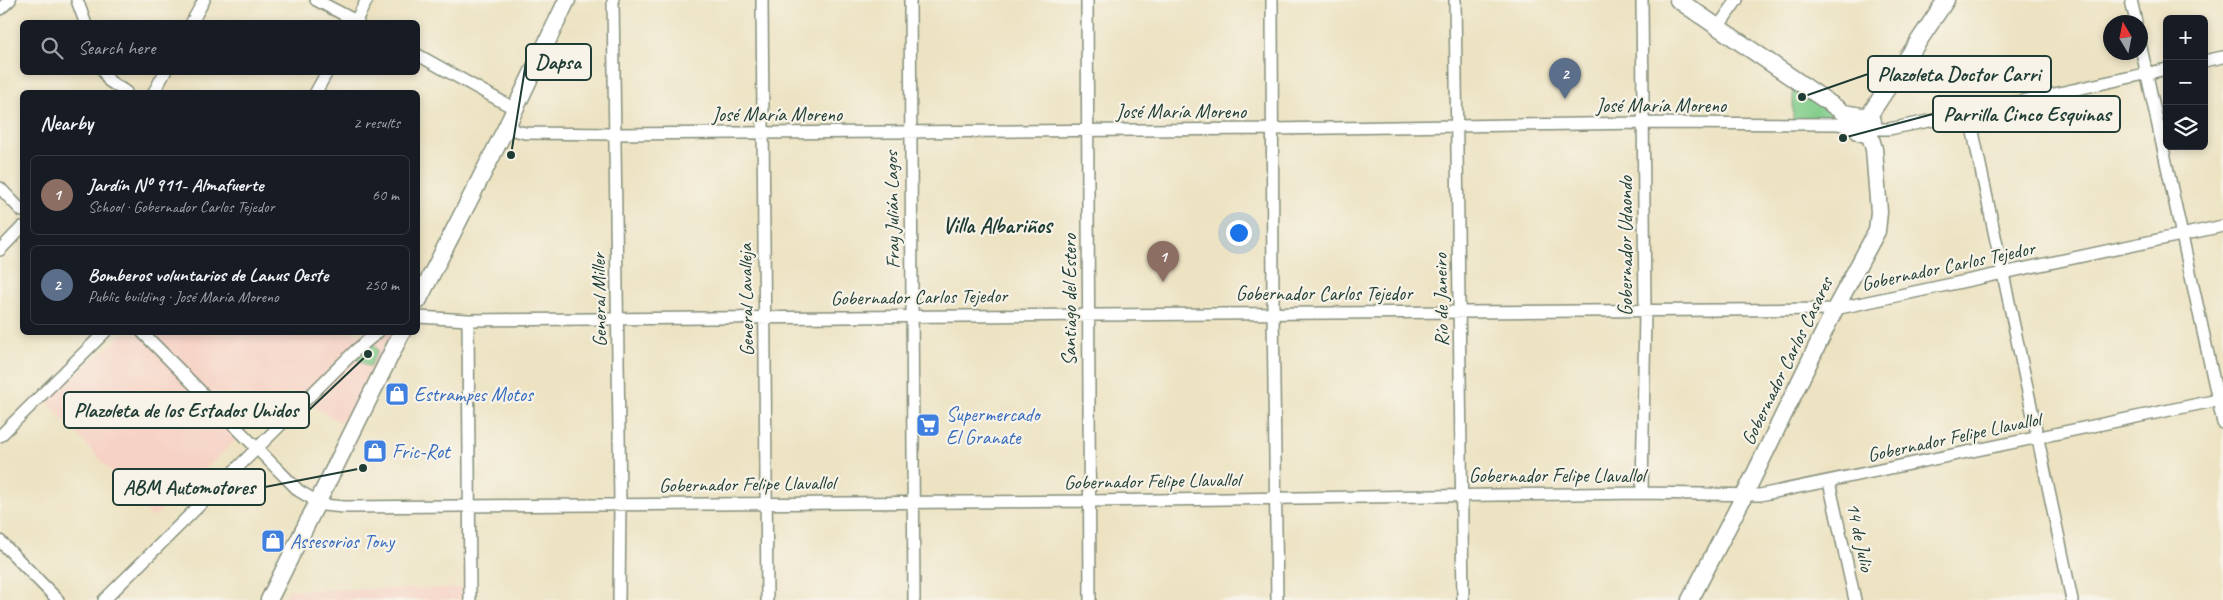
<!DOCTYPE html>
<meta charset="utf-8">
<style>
:root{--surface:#171b24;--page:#20242c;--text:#f1f3f6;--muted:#9ea1a6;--line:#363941;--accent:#ea580c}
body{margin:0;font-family:Caveat,sans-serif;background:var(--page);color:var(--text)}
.controls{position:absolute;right:15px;top:15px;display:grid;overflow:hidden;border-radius:8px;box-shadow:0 2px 8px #0003}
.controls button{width:45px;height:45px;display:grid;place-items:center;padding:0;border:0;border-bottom:1px solid var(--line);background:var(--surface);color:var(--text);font:25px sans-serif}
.compass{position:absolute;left:2103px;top:15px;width:45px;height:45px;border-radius:50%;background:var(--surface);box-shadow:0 2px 8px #0003;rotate:350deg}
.you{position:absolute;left:1238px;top:232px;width:18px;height:18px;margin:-12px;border:4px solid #fff;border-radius:50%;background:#1a73e8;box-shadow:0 0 0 8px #1a73e833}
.badge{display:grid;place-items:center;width:32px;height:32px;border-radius:50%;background:var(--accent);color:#fff;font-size:16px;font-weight:700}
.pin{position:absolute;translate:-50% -41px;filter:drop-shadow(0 1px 2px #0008)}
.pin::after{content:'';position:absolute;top:26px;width:18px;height:15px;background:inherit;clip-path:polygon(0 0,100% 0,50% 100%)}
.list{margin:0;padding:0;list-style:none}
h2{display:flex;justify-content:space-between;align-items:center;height:65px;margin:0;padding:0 20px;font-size:21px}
h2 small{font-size:16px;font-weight:400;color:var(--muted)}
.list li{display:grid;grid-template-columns:32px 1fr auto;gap:15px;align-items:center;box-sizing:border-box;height:80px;margin:0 10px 10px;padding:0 10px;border:1px solid var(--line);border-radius:8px}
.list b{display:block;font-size:19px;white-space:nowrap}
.list p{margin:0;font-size:16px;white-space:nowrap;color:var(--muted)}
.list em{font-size:16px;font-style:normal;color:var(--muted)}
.icon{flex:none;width:28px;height:28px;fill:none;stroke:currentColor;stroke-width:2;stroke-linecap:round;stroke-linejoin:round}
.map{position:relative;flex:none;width:2223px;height:600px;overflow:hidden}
.search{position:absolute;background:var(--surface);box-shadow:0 2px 8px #0003;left:20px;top:20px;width:400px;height:55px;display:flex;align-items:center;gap:12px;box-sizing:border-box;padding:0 18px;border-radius:8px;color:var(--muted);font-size:19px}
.panel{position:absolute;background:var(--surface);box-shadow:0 2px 8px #0003;left:20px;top:90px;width:400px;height:245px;border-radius:8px}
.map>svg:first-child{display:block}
</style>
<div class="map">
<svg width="2223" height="600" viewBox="0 0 2223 600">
<rect width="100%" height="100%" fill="#f7f3e8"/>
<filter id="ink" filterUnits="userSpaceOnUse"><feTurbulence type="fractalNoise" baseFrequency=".02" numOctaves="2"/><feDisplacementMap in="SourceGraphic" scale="10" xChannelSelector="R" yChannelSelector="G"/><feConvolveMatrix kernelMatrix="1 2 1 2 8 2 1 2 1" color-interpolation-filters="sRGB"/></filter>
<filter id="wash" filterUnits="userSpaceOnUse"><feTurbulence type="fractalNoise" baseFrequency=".0096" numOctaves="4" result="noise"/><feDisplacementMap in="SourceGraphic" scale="20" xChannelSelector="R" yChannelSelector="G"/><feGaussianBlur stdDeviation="1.12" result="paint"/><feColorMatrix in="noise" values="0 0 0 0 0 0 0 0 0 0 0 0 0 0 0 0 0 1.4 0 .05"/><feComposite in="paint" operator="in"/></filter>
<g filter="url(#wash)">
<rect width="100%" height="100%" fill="#ede3c3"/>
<path fill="#f6d2c4" d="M 124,333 L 394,333 L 348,427 L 288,391 L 153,518 L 47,401 Z
M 464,588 L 464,600 L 284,600 L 289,590 Z"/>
<path fill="#82cd8b" stroke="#508560" d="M 1793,84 L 1829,110 L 1831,116 L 1826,120 L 1793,122 Z
M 372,343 L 378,350 L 370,367 L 356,359 Z"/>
</g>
<g filter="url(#ink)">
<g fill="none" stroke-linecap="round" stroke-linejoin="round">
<g stroke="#86907c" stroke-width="14">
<path id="street" d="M 77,0 L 85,22
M 316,0 L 358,22
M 613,0 L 620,504 L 619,600
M 762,0 L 767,600
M 910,0 L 914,600
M 1087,0 L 1090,600
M 1272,0 L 1273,313 L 1277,600
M 1455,0 L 1463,600
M 1642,0 L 1645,310 L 1642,493
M 2131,0 L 2136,22
M 0,9 L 10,0
M 192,22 L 204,0
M 355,22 L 367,0
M 1718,27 L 1737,0
M 2140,43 L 2223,423
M 418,55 L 515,109
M 2204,61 L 2223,57
M 104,72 L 109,81 L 126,92
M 154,92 L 165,72
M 316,92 L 327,72
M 1969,113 L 2072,600
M 506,128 L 525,133 L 614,134 L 1272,129 L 1643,123 L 1838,124 L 1857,129
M 1872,129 L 1889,129 L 1969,113 L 2167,69
M 0,188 L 22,211
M 0,250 L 22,227
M 418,317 L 468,320 L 1835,309 L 2223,226
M 468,320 L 470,600
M 142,332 L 299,491 L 323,505 L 344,507 L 1090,501 L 1642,493 L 1760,495 L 2223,399
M 0,436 L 105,332
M 1829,482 L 1855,600
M 0,541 L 58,600
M 104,600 L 355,351 L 378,332"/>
</g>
<g stroke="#86907c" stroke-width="19">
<path id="secondary" d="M 1678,0 L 1844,113 L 1853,121 L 1859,132 L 1866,134 L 1872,129 L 1873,122 L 1868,117 L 1844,113
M 1868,117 L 1946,0
M 418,301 L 506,128 L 567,0
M 269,600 L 402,332
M 1690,600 L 1745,494 L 1835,309 L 1877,231 L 1879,212 L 1874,149 L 1869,132"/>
</g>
<use href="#street" stroke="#fff" stroke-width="11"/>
<use href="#secondary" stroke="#fff" stroke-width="16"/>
</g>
</g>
<defs>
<g id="shop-square" transform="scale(1.25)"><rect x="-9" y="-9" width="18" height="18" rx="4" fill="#3f7fe0" stroke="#f7f3e8"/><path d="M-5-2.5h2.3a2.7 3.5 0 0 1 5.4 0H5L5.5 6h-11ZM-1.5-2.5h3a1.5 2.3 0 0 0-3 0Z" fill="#fff"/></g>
<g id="supermarket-square" transform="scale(1.25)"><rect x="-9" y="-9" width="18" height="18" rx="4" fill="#3f7fe0" stroke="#f7f3e8"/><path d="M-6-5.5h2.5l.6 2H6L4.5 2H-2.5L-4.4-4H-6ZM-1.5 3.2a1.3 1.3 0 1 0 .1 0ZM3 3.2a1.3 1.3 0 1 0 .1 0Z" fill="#fff"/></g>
</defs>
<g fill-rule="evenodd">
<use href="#shop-square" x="397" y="394"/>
<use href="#supermarket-square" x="928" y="425"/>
<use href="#shop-square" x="375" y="451"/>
<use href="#shop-square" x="273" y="541"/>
</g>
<g text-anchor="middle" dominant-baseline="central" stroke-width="4.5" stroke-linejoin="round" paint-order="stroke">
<g font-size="20" fill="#1f3d34" stroke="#f7f3e8">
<text x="1661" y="105">José María Moreno</text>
<text x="1181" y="111">José María Moreno</text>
<text x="777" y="114">José María Moreno</text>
<text transform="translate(892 210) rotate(-91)">Fray Julián Lagos</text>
<text transform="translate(1625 246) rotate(-90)">Gobernador Udaondo</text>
<text transform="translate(1948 266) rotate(-12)">Gobernador Carlos Tejedor</text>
<text x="1324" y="293">Gobernador Carlos Tejedor</text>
<text transform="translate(919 297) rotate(-1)">Gobernador Carlos Tejedor</text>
<text transform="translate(599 300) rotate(-91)">General Miller</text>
<text transform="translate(746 300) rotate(-91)">General Lavalleja</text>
<text transform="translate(1069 300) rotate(-90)">Santiago del Estero</text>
<text transform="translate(1441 300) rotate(-91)">Río de Janeiro</text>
<text transform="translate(1787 361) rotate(-64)">Gobernador Carlos Casares</text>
<text transform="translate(1954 437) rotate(-12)">Gobernador Felipe Llavallol</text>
<text x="1557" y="475">Gobernador Felipe Llavallol</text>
<text transform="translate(1152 481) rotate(-1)">Gobernador Felipe Llavallol</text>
<text transform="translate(747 484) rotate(-1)">Gobernador Felipe Llavallol</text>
<text transform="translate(1860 537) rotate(78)">14 de Julio</text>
</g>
<g font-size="20" fill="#366cbe" stroke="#f7f3e8" text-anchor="start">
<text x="414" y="394">Estrampes Motos</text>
<text x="946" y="414">Supermercado<tspan x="946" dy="23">El Granate</tspan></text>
<text x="392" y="451">Fric-Rot</text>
<text x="290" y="541">Assesorios Tony</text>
</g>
<g font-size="22" font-weight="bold" fill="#1f3d34" stroke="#f7f3e8">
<text x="997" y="226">Villa Albariños</text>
</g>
</g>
<path fill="none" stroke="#1f3d34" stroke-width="2" d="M511 155L526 62M1802 97L1868 74M1843 138L1933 114M368 354L309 410M363 468L265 487"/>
<g fill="#1f3d34" stroke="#f7f3e8" stroke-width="2">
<circle cx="511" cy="155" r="5"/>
<circle cx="1802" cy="97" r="5"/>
<circle cx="1843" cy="138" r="5"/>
<circle cx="368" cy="354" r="5"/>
<circle cx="363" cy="468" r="5"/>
</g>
<g fill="#f7f3e8" stroke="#1f3d34" stroke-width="2">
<rect x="526" y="44" width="65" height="36" rx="5"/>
<rect x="1868" y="56" width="183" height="36" rx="5"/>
<rect x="1933" y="96" width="187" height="36" rx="5"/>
<rect x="64" y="392" width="245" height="36" rx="5"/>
<rect x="113" y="469" width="152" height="36" rx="5"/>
</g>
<g font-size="21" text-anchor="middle" font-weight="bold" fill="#1f3d34">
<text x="558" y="69">Dapsa</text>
<text x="1959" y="81">Plazoleta Doctor Carri</text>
<text x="2027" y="121">Parrilla Cinco Esquinas</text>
<text x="186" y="417">Plazoleta de los Estados Unidos</text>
<text x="189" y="494">ABM Automotores</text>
</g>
</svg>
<div class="controls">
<button>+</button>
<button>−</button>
<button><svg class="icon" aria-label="layers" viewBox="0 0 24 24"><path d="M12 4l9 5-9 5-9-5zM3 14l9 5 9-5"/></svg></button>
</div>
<svg class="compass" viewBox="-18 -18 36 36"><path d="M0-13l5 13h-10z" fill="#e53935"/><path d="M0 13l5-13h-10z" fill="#9ea1a6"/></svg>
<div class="you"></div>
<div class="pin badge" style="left:1163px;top:282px;background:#8d6e63">1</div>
<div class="pin badge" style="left:1565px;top:99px;background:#5c6f8a">2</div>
<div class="search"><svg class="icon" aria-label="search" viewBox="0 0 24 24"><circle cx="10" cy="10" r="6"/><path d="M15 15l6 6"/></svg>Search here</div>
<section class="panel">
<h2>Nearby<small>2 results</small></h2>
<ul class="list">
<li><span class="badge" style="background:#8d6e63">1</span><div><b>Jardín Nº 911- Almafuerte</b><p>School · Gobernador Carlos Tejedor</p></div><em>60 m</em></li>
<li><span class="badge" style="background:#5c6f8a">2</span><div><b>Bomberos voluntarios de Lanus Oeste</b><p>Public building · José María Moreno</p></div><em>250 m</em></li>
</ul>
</section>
</div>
